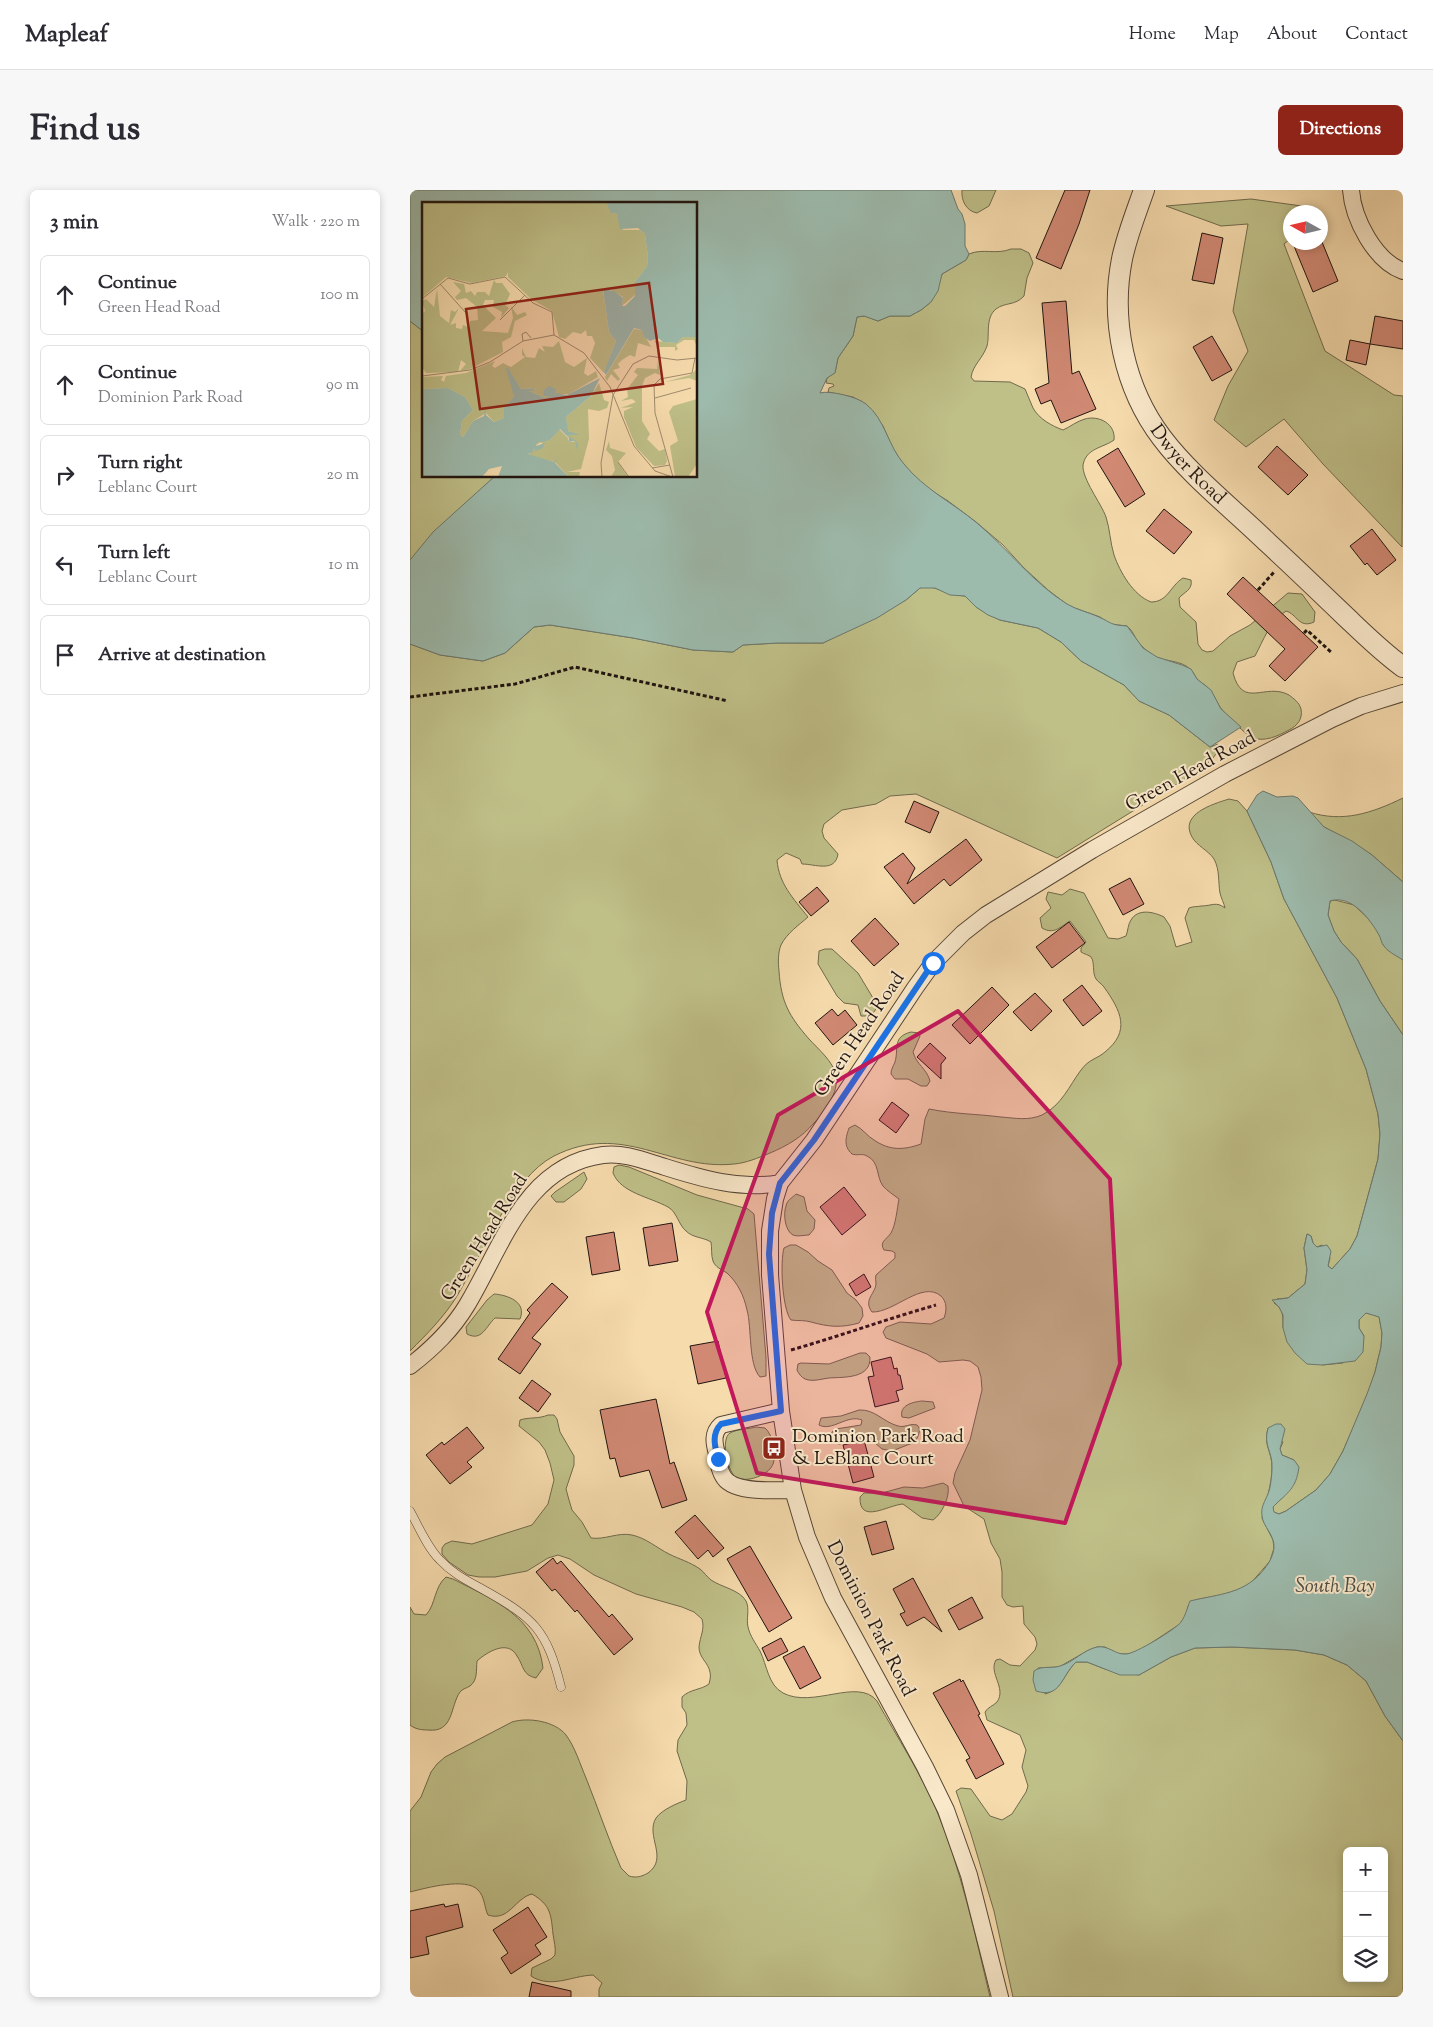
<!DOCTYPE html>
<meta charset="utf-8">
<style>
:root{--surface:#fff;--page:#f7f7f7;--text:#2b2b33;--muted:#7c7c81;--line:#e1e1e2;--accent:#8f2418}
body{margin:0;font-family:"Sorts Mill Goudy",serif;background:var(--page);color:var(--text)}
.controls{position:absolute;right:15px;bottom:15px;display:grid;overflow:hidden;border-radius:8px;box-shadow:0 2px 8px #0003}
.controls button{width:45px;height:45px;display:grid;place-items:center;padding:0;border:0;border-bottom:1px solid var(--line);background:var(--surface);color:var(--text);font:25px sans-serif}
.compass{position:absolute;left:873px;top:15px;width:45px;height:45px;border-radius:50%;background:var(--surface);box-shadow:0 2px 8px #0003;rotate:278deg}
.stop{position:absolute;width:15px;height:15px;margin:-11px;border:4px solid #1a73e8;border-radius:50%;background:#fff}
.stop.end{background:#1a73e8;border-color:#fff;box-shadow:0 1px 5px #0008}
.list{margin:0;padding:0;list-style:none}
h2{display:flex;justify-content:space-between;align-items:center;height:65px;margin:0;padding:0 20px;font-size:21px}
h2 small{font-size:16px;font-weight:400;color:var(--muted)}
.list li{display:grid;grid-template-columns:32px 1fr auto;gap:15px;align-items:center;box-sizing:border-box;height:80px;margin:0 10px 10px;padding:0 10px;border:1px solid var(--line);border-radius:8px}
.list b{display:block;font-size:19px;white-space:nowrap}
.list p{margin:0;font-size:16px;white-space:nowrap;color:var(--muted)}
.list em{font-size:16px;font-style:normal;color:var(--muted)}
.icon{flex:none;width:28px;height:28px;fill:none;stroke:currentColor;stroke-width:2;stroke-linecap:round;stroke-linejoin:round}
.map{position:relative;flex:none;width:993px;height:1807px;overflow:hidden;border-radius:8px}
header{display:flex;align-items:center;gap:30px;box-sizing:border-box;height:70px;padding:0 25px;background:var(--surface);border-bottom:1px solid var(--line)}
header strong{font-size:24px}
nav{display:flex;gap:28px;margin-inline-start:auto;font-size:18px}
.intro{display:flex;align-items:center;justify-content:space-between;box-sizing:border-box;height:120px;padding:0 30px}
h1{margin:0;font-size:35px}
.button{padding:12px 22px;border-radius:8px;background:var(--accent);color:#fff;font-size:18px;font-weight:700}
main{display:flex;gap:30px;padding:0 30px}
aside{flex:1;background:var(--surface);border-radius:8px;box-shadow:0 2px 8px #0003}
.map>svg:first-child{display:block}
</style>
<header>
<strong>Mapleaf</strong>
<nav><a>Home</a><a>Map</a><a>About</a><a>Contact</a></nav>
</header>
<div class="intro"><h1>Find us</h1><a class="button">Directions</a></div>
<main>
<aside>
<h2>3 min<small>Walk · 220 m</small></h2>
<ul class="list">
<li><svg class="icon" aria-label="ahead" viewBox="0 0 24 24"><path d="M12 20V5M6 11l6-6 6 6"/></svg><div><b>Continue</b><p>Green Head Road</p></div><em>100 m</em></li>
<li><svg class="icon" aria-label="ahead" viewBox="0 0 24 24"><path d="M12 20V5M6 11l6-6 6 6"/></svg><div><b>Continue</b><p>Dominion Park Road</p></div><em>90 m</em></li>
<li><svg class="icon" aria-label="right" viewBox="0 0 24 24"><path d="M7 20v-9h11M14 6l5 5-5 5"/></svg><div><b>Turn right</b><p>Leblanc Court</p></div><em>20 m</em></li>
<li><svg class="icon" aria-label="left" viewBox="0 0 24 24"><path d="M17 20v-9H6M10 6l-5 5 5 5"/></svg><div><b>Turn left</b><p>Leblanc Court</p></div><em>10 m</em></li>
<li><svg class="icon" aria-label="arrive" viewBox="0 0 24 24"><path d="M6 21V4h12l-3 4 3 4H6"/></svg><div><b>Arrive at destination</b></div></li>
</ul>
</aside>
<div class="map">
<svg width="993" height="1807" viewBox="0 0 993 1807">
<rect width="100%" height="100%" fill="#f6dbad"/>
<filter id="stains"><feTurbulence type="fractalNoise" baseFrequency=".004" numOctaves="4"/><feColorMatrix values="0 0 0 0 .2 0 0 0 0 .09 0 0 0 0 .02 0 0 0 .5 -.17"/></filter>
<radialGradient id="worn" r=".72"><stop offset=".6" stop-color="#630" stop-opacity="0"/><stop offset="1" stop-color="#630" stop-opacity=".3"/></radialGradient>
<path fill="#bfbf88" stroke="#706a4c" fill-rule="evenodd" d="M 552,0 L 586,0 L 579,16 L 567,23 C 556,21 551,10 552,0 Z
M 841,9 L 906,18 L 906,22 L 881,22 L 880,49 L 874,54 L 915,161 L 984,205 L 993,206 L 992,357 L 913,274 L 874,229 L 836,257 L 804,230 L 818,196 L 838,161 L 823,121 L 838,34 L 811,36 L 756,16 Z
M 601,59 L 611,59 L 619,63 L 623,73 L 617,88 L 614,106 C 605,116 595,112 586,119 C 575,128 580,144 577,156 C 573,168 563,175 561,187 L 564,191 L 600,192 L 615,199 C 618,205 620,212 623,218 C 629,229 642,236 653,240 C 660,237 667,231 675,229 C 689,225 706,234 704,250 C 693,258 676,258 673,275 C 672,289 691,313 696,327 C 700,339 700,352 704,365 C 710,382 723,405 741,412 C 758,412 760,396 773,388 L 781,390 C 783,400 774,402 769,408 L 770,417 L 786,432 L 788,454 L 792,460 L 797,462 L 803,461 L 820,446 L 840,435 L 878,403 L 892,404 L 905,422 L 904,432 C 889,439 887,424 876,421 C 859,433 854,449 845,466 L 827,472 L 823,483 C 833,520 855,492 879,505 C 884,509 889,512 891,519 C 893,529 887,536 879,540 C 868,546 855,552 843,548 C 839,548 813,522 810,517 C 806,511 803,503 798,498 C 796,495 792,494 789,491 C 785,488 784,482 780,479 C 771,470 755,472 744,466 C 738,462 732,457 727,451 C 724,445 722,440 717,436 L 700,434 L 690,427 L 659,416 L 638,400 L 614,378 L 593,355 L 566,332 L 538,311 L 519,299 L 505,288 L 492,273 L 482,257 L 473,236 L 457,215 L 443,207 L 418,202 L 419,198 L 424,196 L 423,194 L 416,193 L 417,188 L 425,182 L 428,168 L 443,146 L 447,127 L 455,126 L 468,131 L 480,126 L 500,126 L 511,120 L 521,112 L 532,84 L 556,70 L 559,64 C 573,58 586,65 601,59 Z
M 0,131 L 14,142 L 14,286 L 85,286 L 0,370 Z
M 517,396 C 531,399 539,405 555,406 L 566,417 L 578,424 L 590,430 L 628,438 L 651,452 L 671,471 L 714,495 L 729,511 L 759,525 L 800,557 L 808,554 C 810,566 795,575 786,582 L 647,668 L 506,604 L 480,606 L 466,614 L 432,620 L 414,634 L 412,641 L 414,648 L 428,664 C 425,683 405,674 392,674 L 390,669 L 376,663 L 367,670 C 369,694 383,708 398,727 C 389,735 377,743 371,755 C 368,762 368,773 369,781 C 371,812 379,826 399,849 C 408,859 424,872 426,886 C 429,902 415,922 404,933 C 392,947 377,956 360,963 C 348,968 336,973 324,974 C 259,981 213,931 144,966 C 101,988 72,1065 47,1106 C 34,1127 17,1144 0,1161 L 0,454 L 30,465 L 73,471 L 95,463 L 124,437 L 140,435 L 223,448 L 283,460 L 323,462 L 333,455 L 368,453 L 413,453 L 496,410 L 510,398 Z
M 993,608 L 993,692 L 962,665 L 942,652 L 914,637 L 899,622 C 933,633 962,623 993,608 Z
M 819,609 L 828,611 L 837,621 L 861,672 L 874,709 L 927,808 L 956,879 L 968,924 L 970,944 L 968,969 L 947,1046 L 940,1059 L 922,1079 L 918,1076 L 920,1068 L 912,1055 L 907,1057 L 903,1053 L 901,1046 L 897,1044 L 894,1058 L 897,1080 L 895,1094 L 878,1108 L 867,1109 L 864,1113 C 874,1119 873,1128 873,1138 L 912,1175 L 933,1173 L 954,1146 L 949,1138 L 949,1130 L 956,1123 L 969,1126 L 972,1143 L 971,1157 L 965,1182 L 958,1204 L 933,1261 L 920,1284 L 906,1300 L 876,1321 L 869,1324 L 863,1322 L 863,1317 L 871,1309 L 884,1270 L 872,1265 L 870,1259 L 873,1252 L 858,1238 C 853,1256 862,1261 862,1277 C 862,1294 856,1311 852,1328 L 863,1350 L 864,1358 L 860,1371 L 841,1393 L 828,1400 L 811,1405 L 785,1410 L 778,1416 L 776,1426 L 770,1434 L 729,1461 L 718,1464 L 706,1464 L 695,1457 L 687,1457 L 677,1461 L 649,1477 L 628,1478 L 635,1504 C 651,1501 655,1482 666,1472 L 677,1472 L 695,1479 L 729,1485 L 761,1467 L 785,1458 L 822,1457 L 885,1460 L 914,1465 L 937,1475 L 956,1491 L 975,1526 L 993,1551 L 993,1807 L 603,1807 L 584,1721 L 561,1644 L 546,1601 L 551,1598 L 561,1599 L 580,1626 L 592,1630 L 602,1624 L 616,1602 L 618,1596 L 612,1577 L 616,1560 L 610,1545 L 577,1530 L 575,1522 C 578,1517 583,1516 587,1512 C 597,1498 578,1483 586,1470 L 590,1469 L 600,1475 L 610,1476 L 625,1460 L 627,1454 L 625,1447 L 614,1434 L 613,1416 L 603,1417 L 597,1415 L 592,1407 L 592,1382 L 590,1369 L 581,1353 L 574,1329 L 554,1316 L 543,1293 L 545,1283 L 560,1250 L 572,1200 L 571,1187 L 568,1177 L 560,1171 L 553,1170 L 529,1172 L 517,1164 L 476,1148 L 473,1142 L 476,1137 L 490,1132 L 521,1134 L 534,1128 C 537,1120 537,1112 531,1106 C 512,1090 484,1123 462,1122 C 453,1110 465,1104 466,1094 C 466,1091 465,1088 466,1085 L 485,1068 L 485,1063 L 482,1061 L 474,1060 C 469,1052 476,1050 481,1043 C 486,1034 487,1019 489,1009 C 484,1005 477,1001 473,996 C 466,987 470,972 457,966 C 452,963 447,966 442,964 C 433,956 436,947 439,938 L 445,935 C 453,939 457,946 464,950 C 480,961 494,960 511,954 L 515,929 L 519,919 C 544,924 567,924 591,927 C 605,928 618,931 632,925 C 652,915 659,896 671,880 C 679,869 687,869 695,862 C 721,841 711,821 694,797 C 692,794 688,792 686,789 C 682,783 685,772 681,767 C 679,765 674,764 671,762 L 671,758 L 676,752 L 660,731 C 650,737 644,745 632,738 L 630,728 L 641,718 L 636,709 L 638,702 L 652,705 L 660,699 L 674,703 L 698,748 L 708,749 L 716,746 C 718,741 718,734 721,730 C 728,718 744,722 754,727 L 760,736 L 766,757 L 782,752 L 775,728 L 779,718 C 784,716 787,717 791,716 C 802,716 806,711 815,718 C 814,713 811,708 810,703 C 808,692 810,680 804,669 C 798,660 787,656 782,647 C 769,624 803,614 819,609 ZM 937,1661 L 974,1661 L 974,1788 L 937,1788 Z
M 925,710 L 944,715 L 961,731 L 971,747 L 973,755 L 993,770 L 993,845 L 970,811 L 947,769 L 931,752 L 924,741 L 918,725 L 920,711 Z
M 415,759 L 422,759 L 448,783 L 466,813 L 466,819 L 461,826 L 451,826 L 448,815 L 434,813 L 427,806 L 408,774 L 409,761 Z
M 501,842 L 509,843 L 510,846 L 503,862 C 506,874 517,879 520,891 L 517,896 L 511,896 L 498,889 L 485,889 L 481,884 C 481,879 483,877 485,872 C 489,858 482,847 501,842 Z
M 209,975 L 219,977 L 287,1005 L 338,1019 L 344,1024 L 356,1167 L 356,1186 L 350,1187 C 338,1174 342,1138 337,1120 C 334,1106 328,1093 317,1083 C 312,1080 305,1077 303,1071 C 301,1066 302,1057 301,1052 C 293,1047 283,1048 276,1041 C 268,1034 267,1022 258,1017 C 240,1007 211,1003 203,983 L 204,977 Z
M 174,982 L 177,989 L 171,999 L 154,1012 L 146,1012 L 141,1006 L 145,1002 Z
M 386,1004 L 394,1007 L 397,1021 L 405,1030 L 404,1039 L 399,1045 C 394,1045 388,1047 383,1045 C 375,1041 373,1024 376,1016 C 377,1010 382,1008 386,1004 Z
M 380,1055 L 386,1055 L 398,1062 L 408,1071 L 422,1080 L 437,1103 L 446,1110 L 452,1118 L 453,1126 L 449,1133 C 431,1138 419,1137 401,1132 C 395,1130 388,1131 381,1130 C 372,1119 370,1071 374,1058 Z
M 84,1104 C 98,1105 117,1112 110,1129 L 85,1128 C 76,1136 72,1152 57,1144 L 56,1137 L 77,1110 Z
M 450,1163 L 456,1163 L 460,1167 C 461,1189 434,1187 419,1188 C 411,1189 403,1192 395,1189 C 391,1187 389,1184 387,1180 L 388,1174 L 391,1173 L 419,1174 Z
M 512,1211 L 523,1212 L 525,1218 L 499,1228 L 492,1227 C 489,1215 503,1212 512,1211 Z
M 449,1220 C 465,1219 473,1232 488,1236 C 495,1238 500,1233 507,1235 C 512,1239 508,1247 505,1252 L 482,1261 L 472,1259 L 464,1252 L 454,1249 L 429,1254 L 421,1250 L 422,1242 L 426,1239 L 451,1235 L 452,1230 C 437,1224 422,1242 409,1235 L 411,1228 L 431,1226 Z
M 138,1225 L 144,1225 L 147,1229 L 150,1242 L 164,1266 L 164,1275 L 156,1299 L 159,1310 L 162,1320 L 172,1332 L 181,1348 C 195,1350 208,1342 222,1345 C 236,1348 247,1358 259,1364 C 269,1369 280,1372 290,1379 C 294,1382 297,1387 301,1390 C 311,1397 330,1400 336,1411 C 340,1419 336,1429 338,1437 C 340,1446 346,1454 350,1461 C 357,1475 358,1495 373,1503 C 403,1519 448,1487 467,1511 C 487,1547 510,1582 526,1619 C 551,1679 565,1744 580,1807 L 189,1807 L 189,1799 L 192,1793 L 183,1785 C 161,1786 141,1799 121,1786 L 122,1778 L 141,1769 L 145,1765 C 146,1757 144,1752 143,1744 C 141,1725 141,1715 122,1704 C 105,1708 99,1732 78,1725 C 74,1717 75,1707 68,1700 C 56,1687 16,1698 0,1702 L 0,1621 L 11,1607 L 21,1582 L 27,1574 L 35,1567 L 102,1532 C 118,1527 145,1531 156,1545 C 165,1557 170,1574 176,1588 C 188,1618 198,1648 211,1678 L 219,1686 C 226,1688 231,1687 238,1683 C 259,1668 235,1646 246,1628 C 253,1619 266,1614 276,1610 L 277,1591 L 267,1561 L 268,1550 L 277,1535 L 276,1523 L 272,1517 L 272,1507 C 280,1499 291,1500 299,1494 C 300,1490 301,1486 300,1482 C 298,1472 289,1468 289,1457 C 290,1446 295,1440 292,1429 L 284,1422 L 272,1417 L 226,1404 L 184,1385 L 160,1369 L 148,1365 L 138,1368 L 117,1381 L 85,1387 L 69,1387 L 58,1385 L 39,1372 L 32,1364 L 32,1358 L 35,1354 L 42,1351 L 62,1354 L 122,1335 L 138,1314 L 144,1290 L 140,1273 L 135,1260 L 129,1252 L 109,1236 L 110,1230 C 119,1227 129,1229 138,1225 Z
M 346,1237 L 355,1238 C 363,1245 363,1257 364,1267 C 366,1284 338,1293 327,1288 C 318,1284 310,1249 320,1243 C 327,1239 339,1239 346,1237 Z
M 533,1293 L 538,1296 C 540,1307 532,1324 523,1330 L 512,1328 L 493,1314 C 478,1315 449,1335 450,1307 L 454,1303 L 472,1303 L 494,1297 L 513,1298 Z
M 36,1387 L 43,1389 C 84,1410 127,1427 133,1478 L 126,1488 C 112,1485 114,1476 107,1466 C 98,1449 77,1462 67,1471 C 66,1480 68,1490 60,1496 C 57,1498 52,1499 50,1502 C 40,1516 44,1543 18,1540 C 11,1540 5,1539 0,1535 L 0,1417 L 4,1424 L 16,1425 C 26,1414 24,1397 36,1387 Z"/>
<path fill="#9dbbad" stroke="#6b786e" d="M 0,0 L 541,0 L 548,19 L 552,24 L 555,34 L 555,56 L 559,64 L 556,70 L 532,84 L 528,101 L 521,112 L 511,120 L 500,126 L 480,126 L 468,131 L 454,126 L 447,127 L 443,146 L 428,168 L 425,183 L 417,188 L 410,203 C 419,200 448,207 456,214 C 475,229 478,256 494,274 C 514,299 543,313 567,333 C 598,359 623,393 657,414 C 667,420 678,422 689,427 C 702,433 700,435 717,436 L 733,458 L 747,467 L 772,475 L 781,479 L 787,489 L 801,500 L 811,519 L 831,537 L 800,557 L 759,525 L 729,511 L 714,495 L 671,471 L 651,452 L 628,438 L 590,430 L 578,425 L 566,417 L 555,406 L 540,405 L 525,398 L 510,398 L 496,410 L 467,428 L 413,453 L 368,453 L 333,455 L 323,462 L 283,460 L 223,448 L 140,435 L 124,437 L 95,463 L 73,471 L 30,465 L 0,454 L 0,370 L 23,342 L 85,286 L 286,286 L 286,14 L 14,14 L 14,142 L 0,131 Z
M 853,601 L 867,607 L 883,606 L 888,608 L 914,637 L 942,651 L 962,665 L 993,692 L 993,770 C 987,766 978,762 974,756 C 971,753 971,748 969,745 C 960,729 941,704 920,711 L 918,725 L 924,741 L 931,752 L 947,769 L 970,811 L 993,845 L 993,1551 L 975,1526 L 956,1491 L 937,1475 L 914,1465 L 885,1460 L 822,1457 L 785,1458 L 761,1467 L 729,1485 L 710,1485 L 677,1472 L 666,1472 C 651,1486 651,1509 626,1501 L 623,1490 L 624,1481 C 632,1475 642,1479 650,1476 C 664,1472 673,1460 687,1457 C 699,1455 705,1465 716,1464 C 725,1464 766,1439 771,1432 C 776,1425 777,1418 780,1411 C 809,1404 836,1404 855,1378 C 860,1372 863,1365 864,1358 C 865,1345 853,1337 852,1326 C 850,1315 858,1308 860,1297 C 861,1292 862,1284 862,1278 C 863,1262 853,1256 858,1238 L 866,1234 L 871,1234 L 875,1239 L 870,1259 L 872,1265 L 884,1270 L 889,1277 C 886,1299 878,1302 863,1317 L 864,1322 L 869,1324 L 876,1321 L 906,1300 L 920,1284 L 933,1261 L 957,1204 L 965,1182 L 971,1157 L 972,1143 L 969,1127 L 956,1123 L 949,1130 L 949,1138 L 954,1146 L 953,1162 L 945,1171 L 912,1175 L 897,1174 L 885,1163 L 877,1152 L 873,1138 L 873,1125 L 869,1117 L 862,1110 L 878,1108 L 895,1094 L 897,1080 L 894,1058 L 897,1044 L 901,1046 L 903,1053 L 907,1057 L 917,1055 L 921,1061 L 918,1076 L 922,1079 L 940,1059 L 947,1046 L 968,969 L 970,944 L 968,924 L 956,879 L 927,808 L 874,709 L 861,672 L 837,621 L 847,605 Z"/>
<path fill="#d18974" stroke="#20140f" d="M 655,0 L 680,0 L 669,34 L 651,79 L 626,68 Z
M 792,43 L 813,48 L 804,94 L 782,90 Z
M 893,52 L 912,52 L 928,91 L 903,102 L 884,56 Z
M 656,111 L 662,184 L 669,181 L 686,219 L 651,233 L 641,210 L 631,214 L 625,199 L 639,193 L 632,113 Z
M 965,126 L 993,131 L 993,159 L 960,154 Z
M 802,146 L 822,180 L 802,191 L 783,157 Z
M 940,150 L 960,154 L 956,175 L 936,170 Z
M 867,256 L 898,285 L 878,305 L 848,277 Z
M 708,258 L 735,304 L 715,317 L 687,271 Z
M 754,319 L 782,342 L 764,364 L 736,341 Z
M 962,339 L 986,370 L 967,385 L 957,373 L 955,375 L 940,356 Z
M 833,387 L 908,457 L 875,491 L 859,476 L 875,459 L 817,404 Z
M 504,611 L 529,622 L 520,643 L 495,632 Z
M 556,649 L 572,670 L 540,696 L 534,689 L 504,714 L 474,677 L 493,663 L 505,678 L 497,694 Z
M 720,688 L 734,714 L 713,725 L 699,699 Z
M 407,697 L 419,711 L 401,726 L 389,712 Z
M 465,728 L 489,754 L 464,776 L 441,751 Z
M 659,732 L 675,753 L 642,778 L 626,757 Z
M 672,795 L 692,821 L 673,836 L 653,810 Z
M 582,797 L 599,815 L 560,854 L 542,835 Z
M 625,803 L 642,821 L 621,841 L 603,822 Z
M 422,819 L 428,826 L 435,820 L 447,835 L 423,855 L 405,833 Z
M 520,853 L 536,868 L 531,874 L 531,889 L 507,867 Z
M 482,912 L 499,925 L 486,943 L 469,930 Z
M 434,997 L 456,1025 L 432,1045 L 410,1017 Z
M 262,1033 L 268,1071 L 239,1076 L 233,1038 Z
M 204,1042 L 210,1080 L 182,1085 L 176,1047 Z
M 454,1084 L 461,1097 L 446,1106 L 439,1094 Z
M 142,1093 L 158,1107 L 122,1148 L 131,1154 L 110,1184 L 88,1169 L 120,1123 L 117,1120 Z
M 308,1151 L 316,1188 L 288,1194 L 280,1156 Z
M 481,1167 L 484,1179 L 487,1178 L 488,1185 L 490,1185 L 493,1199 L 486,1201 L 489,1211 L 465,1217 L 458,1187 L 464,1186 L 461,1172 Z
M 122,1190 L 141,1204 L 128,1222 L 109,1208 Z
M 246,1209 L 260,1274 L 264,1272 L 277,1310 L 252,1318 L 239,1280 L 210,1287 L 205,1268 L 200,1269 L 190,1220 Z
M 57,1237 L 74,1258 L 57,1272 L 62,1277 L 40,1294 L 16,1265 L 32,1252 L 34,1255 Z
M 454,1250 L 464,1287 L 443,1293 L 433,1255 Z
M 285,1325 L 314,1358 L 303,1367 L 298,1360 L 288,1369 L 265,1342 Z
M 476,1331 L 484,1359 L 462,1365 L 454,1337 Z
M 340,1356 L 382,1428 L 359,1442 L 317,1369 Z
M 143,1368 L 147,1374 L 151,1371 L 199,1427 L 202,1424 L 223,1449 L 204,1465 L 167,1420 L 165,1422 L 145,1399 L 142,1401 L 126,1382 Z
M 503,1388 L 532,1442 L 514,1427 L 497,1436 L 490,1424 L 495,1422 L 483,1399 Z
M 562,1407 L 573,1428 L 549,1440 L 538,1420 Z
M 371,1448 L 378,1461 L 358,1471 L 352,1458 Z
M 394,1456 L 411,1488 L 390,1499 L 373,1467 Z
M 550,1489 L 551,1492 L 553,1490 L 570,1524 L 568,1525 L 594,1574 L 566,1589 L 556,1570 L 560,1568 L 523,1503 Z
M 34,1714 L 35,1717 L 48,1714 L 53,1737 L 16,1747 L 19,1764 L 0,1768 L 0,1721 Z
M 118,1717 L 137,1747 L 125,1755 L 131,1764 L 101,1784 L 91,1768 L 98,1763 L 83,1740 Z
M 122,1792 L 161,1801 L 161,1807 L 119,1807 Z"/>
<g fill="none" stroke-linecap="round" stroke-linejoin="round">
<g stroke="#564636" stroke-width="9">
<path id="service" d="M 0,1321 C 9,1337 17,1357 30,1370 C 43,1384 58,1391 74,1400 C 124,1428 137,1440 151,1497"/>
</g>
<g stroke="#564636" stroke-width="18">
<path id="minor" d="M 941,0 C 943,29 965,71 993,81
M 0,1176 C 23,1158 42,1140 57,1115 C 92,1057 115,975 193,965 C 214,962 235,971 255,977 C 293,989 331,1000 370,993
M 371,1221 L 311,1235 C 302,1243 304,1253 307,1264 C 308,1271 309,1280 313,1286 C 322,1304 365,1300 383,1300
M 590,1807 L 559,1685 L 536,1620 L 515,1577 L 423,1408 L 397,1347 L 383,1300 L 371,1221 L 360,1085 L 360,1041 L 365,1009 L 370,993 L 404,950 L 505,798 L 523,773 L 553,743 L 576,725 L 682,660 L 815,584 L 922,529 L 951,516 L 993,503"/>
</g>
<g stroke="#564636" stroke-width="22">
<g id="tertiary">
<path id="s1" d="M 734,0 C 726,23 717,45 712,69 C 700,130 714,198 752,248 C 779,284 824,320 857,352 C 883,376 908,400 934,425 C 953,443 972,462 993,477"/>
</g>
</g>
<path stroke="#20140f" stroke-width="3" stroke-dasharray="4 2.5" stroke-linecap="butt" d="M 848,400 L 864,382
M 894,443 L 897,440 L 922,463
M 0,507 L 105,494 L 165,477 L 318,511
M 381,1160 C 430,1146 477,1129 526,1115"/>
<use href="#service" stroke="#f9e8ca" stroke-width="8"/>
<use href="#minor" stroke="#f9e8ca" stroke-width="16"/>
<use href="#tertiary" stroke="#f9e8ca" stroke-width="20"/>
</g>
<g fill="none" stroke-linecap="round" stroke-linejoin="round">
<path stroke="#1a73e8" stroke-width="6" d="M 308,1269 C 305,1257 301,1244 311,1234 L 371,1221 L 359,1064 L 362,1023 L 370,993 L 404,950 L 523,773"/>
</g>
<path fill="#c2185b" fill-opacity="0.2" stroke="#c2185b" stroke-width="4" stroke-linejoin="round" d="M 548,821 L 700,989 L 710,1174 L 655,1333 L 347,1283 L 297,1122 L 368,925 Z"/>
<defs>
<g id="bus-square" transform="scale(1.25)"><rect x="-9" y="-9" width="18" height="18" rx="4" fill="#8f2418" stroke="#f9e8ca"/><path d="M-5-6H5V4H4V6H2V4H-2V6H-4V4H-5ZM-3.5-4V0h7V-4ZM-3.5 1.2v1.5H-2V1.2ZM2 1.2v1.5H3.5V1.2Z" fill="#fff"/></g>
</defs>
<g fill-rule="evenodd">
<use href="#bus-square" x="364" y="1258"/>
</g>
<g text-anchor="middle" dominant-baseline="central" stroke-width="4" stroke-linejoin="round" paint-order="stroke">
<g font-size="19" fill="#20140f" stroke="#f9e8ca">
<text stroke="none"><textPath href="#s1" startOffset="298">Dwyer Road</textPath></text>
<text transform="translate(781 582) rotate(-29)">Green Head Road</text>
<text transform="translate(450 845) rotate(-56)">Green Head Road</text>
<text transform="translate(75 1048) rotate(-58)">Green Head Road</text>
<text transform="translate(460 1429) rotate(63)">Dominion Park Road</text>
</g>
<g font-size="19" fill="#20140f" stroke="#f9e8ca" text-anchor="start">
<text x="382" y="1247">Dominion Park Road<tspan x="382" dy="22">&amp; LeBlanc Court</tspan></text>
</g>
<g font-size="20" font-style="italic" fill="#4c4e46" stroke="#f9e8ca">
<text x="925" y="1397">South Bay</text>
</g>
</g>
<g transform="translate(12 12)">
<rect width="275" height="275" fill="#f6dbad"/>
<path d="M 0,0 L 184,0 L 190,11 L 195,12 L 201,28 L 218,28 L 223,32 L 226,55 L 225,64 L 213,80 L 213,93 L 200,104 L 201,95 L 186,86 L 181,88 L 187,130 L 194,139 L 182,171 L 168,156 L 173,141 L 170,134 L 165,134 L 164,128 L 159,132 L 151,130 L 143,137 L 137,135 L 130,109 L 109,97 L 86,75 L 86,70 L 84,74 L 50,81 L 24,75 L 0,96 ZM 72,78 L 74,81 L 80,81 L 88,92 L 83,103 L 87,106 L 79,116 L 80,110 L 71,105 L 72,98 L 63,98 L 61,103 L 74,116 L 60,129 L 86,131 L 91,116 L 89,104 L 95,113 L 103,110 L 105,113 L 93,119 L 89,135 L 80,140 L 81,150 L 48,167 L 38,169 L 44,162 L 39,158 L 36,170 L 4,171 L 0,165 L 0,112 L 3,109 L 0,99 L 4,97 L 12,105 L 15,87 L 18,114 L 27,121 L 29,108 L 33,110 L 37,106 L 28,123 L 34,121 L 34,126 L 40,127 L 41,123 L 48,126 L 48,119 L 56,118 L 55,105 L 44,96 L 35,98 L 33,95 L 39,89 L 31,80 L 42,82 L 44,91 L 49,89 L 53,94 L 55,90 L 63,90 L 67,94 ZM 212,127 L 220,128 L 229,145 L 216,141 L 213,155 L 208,153 L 200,158 L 196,162 L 198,166 L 191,168 L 198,177 L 196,179 L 189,172 L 185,179 L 183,175 ZM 261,135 L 275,135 L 275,145 L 272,138 L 262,138 L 254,143 L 256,147 L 253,149 L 253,145 L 237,145 L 232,139 L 255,141 ZM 137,139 L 143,160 L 152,165 L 165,156 L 162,171 L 166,174 L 174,169 L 176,175 L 147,192 L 134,192 L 131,190 L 133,187 L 127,185 L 121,189 L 127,194 L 123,196 L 105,188 L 114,187 L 113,186 L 99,187 L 88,170 L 92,195 L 82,216 L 72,220 L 64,211 L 51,219 L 41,235 L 38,232 L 40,219 L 51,208 L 43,195 L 26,186 L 0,187 L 0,175 L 21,174 L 19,178 L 22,180 L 24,174 L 44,171 L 73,159 L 70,164 L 73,166 L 81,161 L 89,165 L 103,155 L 100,153 L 100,146 L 104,155 L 113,156 L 117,146 L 123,150 L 120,144 L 131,145 ZM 236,158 L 238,173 L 233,171 L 223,176 L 220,184 L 220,219 L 228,232 L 225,237 L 237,249 L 243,247 L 245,259 L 243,263 L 232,264 L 214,245 L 202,215 L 202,209 L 211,205 L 199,206 L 214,200 L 210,197 L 199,199 L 206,195 L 205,187 L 216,173 L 212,170 L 215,166 L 235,167 ZM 275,167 L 275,179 L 267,176 L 243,180 L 268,173 ZM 177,181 L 182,198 L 187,200 L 185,206 L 177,209 L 166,207 L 167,237 L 159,267 L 145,270 L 158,270 L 157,275 L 147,275 L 133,260 L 106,254 L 111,246 L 123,243 L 118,240 L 114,244 L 116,239 L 128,238 L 137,227 L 146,236 L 146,240 L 153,240 L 145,233 L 150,231 L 145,228 L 144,215 L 169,194 ZM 275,197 L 275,262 L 266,275 L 257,275 L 253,274 L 248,244 L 256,239 L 247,210 L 251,204 ZM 187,239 L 188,246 L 204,251 L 196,260 L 206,275 L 189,275 L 193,268 L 190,254 L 184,248 Z" fill="#bfbf88"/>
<path d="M 184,0 L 275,0 L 275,135 L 261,135 L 255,141 L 241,140 L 236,136 L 228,139 L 222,135 L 220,128 L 212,126 L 184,173 L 182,170 L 194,139 L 187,130 L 181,87 L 192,89 L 201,96 L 200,104 L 203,104 L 213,94 L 213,80 L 225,64 L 226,55 L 223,32 L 216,26 L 198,27 L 195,12 L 189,11 ZM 84,166 L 86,166 L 99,187 L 114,186 L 110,189 L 105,188 L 123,196 L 127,194 L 122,194 L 121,189 L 127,184 L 134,187 L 133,191 L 145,193 L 178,176 L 169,194 L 144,215 L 146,229 L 158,233 L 145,233 L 154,239 L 156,244 L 155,248 L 153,239 L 146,240 L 147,236 L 138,227 L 128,238 L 115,241 L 114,244 L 123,241 L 121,246 L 114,249 L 111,246 L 111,250 L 106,252 L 132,260 L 135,256 L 133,261 L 147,275 L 76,275 L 80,264 L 67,267 L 60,275 L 0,275 L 0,187 L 26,186 L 43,195 L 51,208 L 40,219 L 38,232 L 41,235 L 51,219 L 62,214 L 63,207 L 64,213 L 72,220 L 82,216 L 82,206 L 92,195 Z" fill="#9dbbad"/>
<path fill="none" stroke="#a08b6e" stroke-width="1" d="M 18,82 L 44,111M 0,97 L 26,76 L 48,82 L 83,75 L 111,101 L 130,110 L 132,133M 78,118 L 103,93M 101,139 L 100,132 L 104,130 L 109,136M 0,174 L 48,168 L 68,160 L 101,139 L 132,133 L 162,151 L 188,185 L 212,244 L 233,269 L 250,275M 233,196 L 269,186M 196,260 L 207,275M 230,266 L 248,263M 180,275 L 179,261 L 191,193 L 211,162 L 227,154 L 255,158 L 275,156M 251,275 L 233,211 L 232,183 L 238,177 L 270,171 L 273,156"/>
<path fill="#8f2418" fill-opacity="0.15" stroke="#8f2418" stroke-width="2.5" d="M 227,81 L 241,182 L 58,207 L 44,107 Z"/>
<rect width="275" height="275" fill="none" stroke="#20140f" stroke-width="2.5"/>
</g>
<rect width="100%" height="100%" filter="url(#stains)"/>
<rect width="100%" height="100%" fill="url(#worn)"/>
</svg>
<div class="controls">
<button>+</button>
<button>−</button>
<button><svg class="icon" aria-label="layers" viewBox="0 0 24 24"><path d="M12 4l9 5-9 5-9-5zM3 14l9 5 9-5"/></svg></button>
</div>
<svg class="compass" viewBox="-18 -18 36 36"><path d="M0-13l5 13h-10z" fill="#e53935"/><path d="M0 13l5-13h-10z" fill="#7c7c81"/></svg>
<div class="stop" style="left:523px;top:773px"></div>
<div class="stop end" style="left:308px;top:1269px"></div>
</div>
</main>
